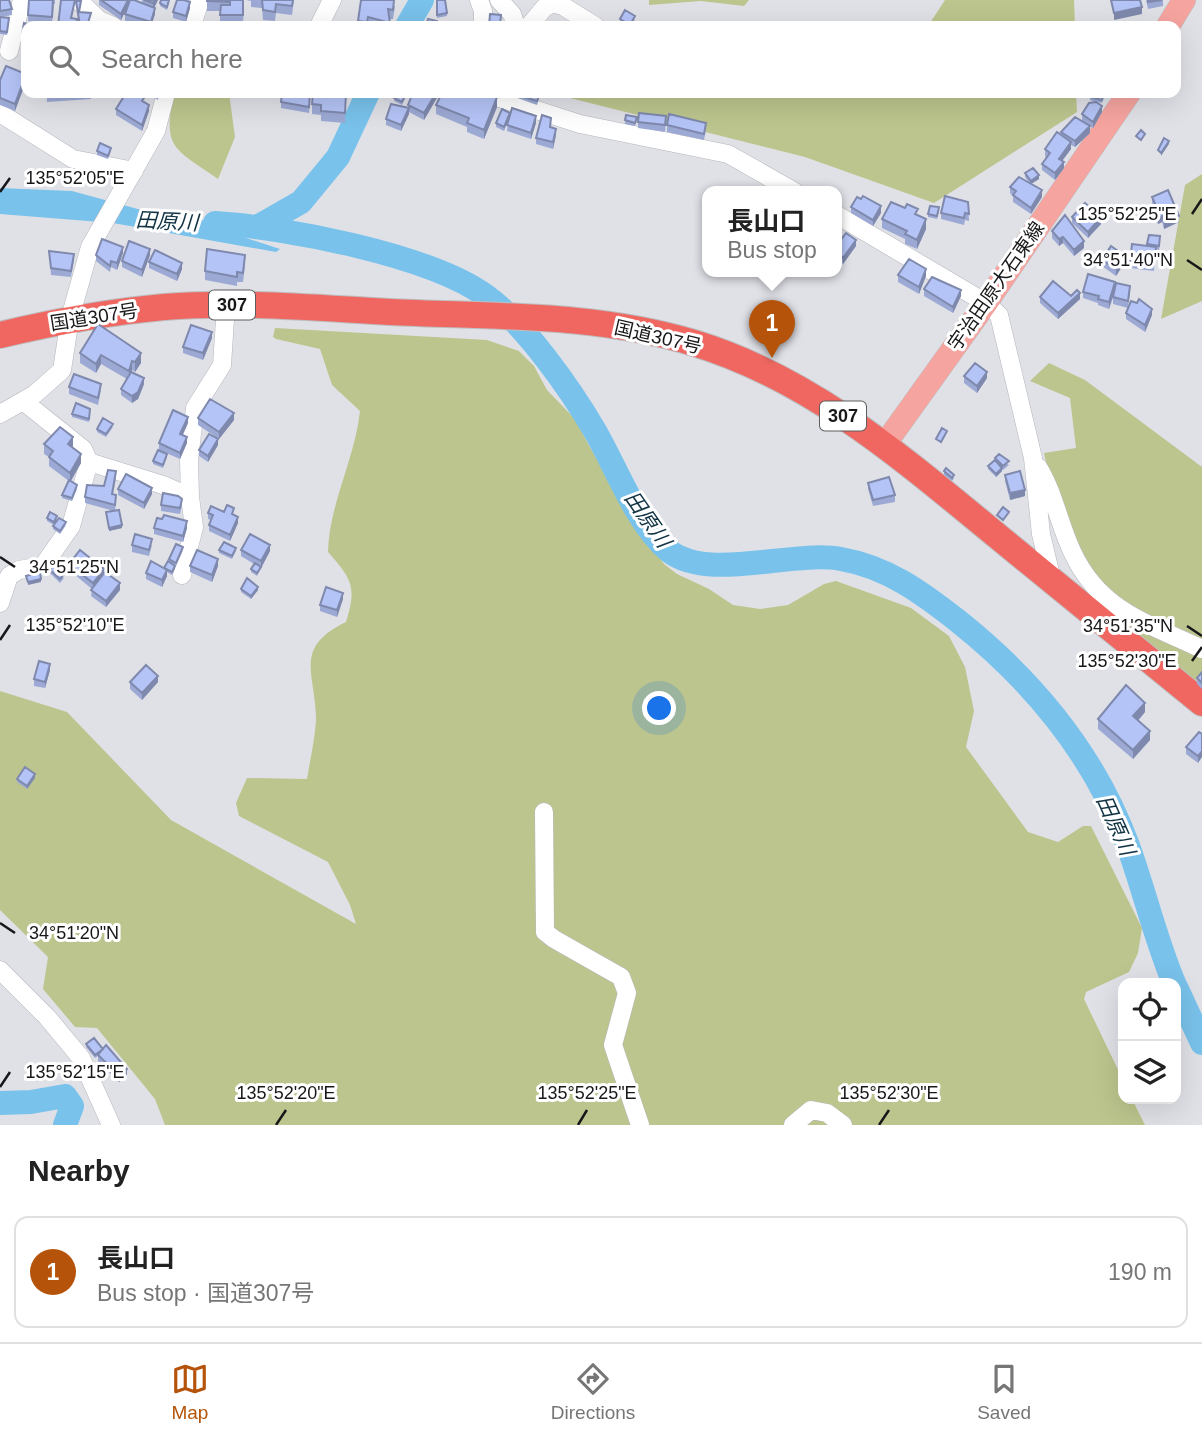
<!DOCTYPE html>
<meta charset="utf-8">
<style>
:root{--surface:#fff;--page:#f2f2f2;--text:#222;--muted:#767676;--line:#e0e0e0;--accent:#b45309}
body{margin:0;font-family:Helvetica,"Noto Sans JP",sans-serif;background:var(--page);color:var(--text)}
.controls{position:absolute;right:21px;bottom:21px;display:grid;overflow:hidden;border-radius:14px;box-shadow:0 7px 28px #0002}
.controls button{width:63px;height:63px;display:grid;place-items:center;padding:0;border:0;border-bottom:2px solid var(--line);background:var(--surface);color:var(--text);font:35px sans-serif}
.you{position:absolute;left:660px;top:709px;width:24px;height:24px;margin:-18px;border:5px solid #fff;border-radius:50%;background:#1a73e8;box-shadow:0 0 0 10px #1a73e833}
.badge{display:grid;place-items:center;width:46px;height:46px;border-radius:50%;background:var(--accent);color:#fff;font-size:23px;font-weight:700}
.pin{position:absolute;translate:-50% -58px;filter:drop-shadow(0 2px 4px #0008)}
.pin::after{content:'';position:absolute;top:37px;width:24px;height:21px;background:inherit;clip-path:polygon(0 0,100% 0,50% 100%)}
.popup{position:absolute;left:702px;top:186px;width:140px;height:91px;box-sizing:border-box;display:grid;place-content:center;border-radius:14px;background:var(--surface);filter:drop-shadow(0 2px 5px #0005);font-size:23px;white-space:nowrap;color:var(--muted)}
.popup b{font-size:26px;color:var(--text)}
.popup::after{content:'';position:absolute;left:50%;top:100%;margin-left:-14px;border:14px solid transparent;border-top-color:var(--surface)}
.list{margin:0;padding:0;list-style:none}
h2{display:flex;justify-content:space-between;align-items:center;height:91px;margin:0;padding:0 28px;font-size:30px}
h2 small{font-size:23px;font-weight:400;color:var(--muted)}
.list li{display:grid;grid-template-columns:46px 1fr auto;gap:21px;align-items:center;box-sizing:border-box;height:112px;margin:0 14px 14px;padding:0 14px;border:2px solid var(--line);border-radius:14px}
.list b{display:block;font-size:26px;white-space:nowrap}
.list p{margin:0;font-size:23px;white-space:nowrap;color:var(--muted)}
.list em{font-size:23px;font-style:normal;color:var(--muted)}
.icon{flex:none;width:38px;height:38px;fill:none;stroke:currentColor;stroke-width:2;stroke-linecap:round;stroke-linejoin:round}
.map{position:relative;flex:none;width:1202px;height:1125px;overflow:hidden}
.search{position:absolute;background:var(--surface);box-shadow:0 7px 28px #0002;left:21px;right:21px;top:21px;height:77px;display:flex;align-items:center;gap:18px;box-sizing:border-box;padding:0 24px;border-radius:14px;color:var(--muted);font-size:26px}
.sheet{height:217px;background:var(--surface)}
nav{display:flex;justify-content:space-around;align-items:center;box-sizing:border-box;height:98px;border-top:2px solid var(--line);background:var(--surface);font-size:19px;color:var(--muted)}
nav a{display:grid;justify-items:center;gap:4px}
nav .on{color:var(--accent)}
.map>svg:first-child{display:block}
</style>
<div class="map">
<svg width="1202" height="1125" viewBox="0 0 1202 1125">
<rect width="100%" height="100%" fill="#e0e1e7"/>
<path fill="#bcc58d" d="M 649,0 L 749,0 L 744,6 L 701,1 L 649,5 Z
M 945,0 L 1074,0 L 1075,26 L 928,26 Z
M 174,93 L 229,93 L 235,137 L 218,179 C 174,148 162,149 174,93 Z
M 550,93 L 1076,93 L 1077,112 L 934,203 L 805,157 Z
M 1202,174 L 1202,301 L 1161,319 L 1185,185 Z
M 275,328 L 487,340 L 519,351 L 534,366 L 547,390 L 574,418 L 627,514 L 664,564 L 677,574 L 709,589 L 733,605 L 760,609 L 788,605 L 824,584 L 836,581 L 911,608 L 949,636 L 965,667 L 974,711 L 966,747 L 1028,832 L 1058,842 L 1083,826 L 1091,826 L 1142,928 L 1138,953 L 1129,972 L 1086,992 L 1084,999 L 1123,1080 L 1123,1099 L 1132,1099 L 1145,1125 L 165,1125 L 155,1099 L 97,1028 L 75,1027 L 43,989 L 48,957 L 0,910 L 0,691 L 67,712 L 171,820 L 356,924 L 350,905 L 328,862 L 239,816 L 236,803 L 247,778 L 307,779 C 310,760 315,739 316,720 C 316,674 292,648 346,622 C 357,587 352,579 328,552 C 329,504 355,459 360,411 L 332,385 L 320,349 L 276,339 L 273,337 Z
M 1049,363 L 1085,380 L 1202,467 L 1202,693 L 1135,632 L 1068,559 L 1044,453 L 1076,448 L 1070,398 L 1030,381 Z"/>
<path fill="#79c2eb" d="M 0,188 L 72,191 L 156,214 L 209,221 L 263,216 L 241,231 L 243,237 L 280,249 L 276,252 L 113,223 L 0,214 Z"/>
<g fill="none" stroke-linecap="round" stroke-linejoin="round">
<path stroke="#79c2eb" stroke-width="24" d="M 407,26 L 422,0
M 215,223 C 284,227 430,255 486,296 C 525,324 571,390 595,431 C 616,467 637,525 669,551 C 709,582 791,550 841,559 C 887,567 921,592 958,621 C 1032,680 1093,753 1127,843 C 1144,889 1155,938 1174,983
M 257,227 L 301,202 L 338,157 L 368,93
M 1176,987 L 1202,1043
M 0,1103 L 31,1102 L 65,1096 L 72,1106 L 65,1125"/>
<g stroke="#b5b7bc" stroke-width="19">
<path id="minor" d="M 78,0 L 99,20 L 113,26
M 479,0 L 483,11 L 483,26
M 499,0 L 512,14 L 516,26
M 192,26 L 200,0
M 319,26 L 332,0
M 529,26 L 544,8 L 552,3 L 563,6 L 595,26
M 9,51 L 22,0
M 484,93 L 580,124 L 728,154 L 795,192
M 0,113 L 73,159 L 134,171
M 837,215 L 986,303 L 999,315 L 1033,458 L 1041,534 L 1052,580
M 23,401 L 83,449 L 89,462 L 163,485 L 190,497 L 189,460 L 195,408 L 222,365 L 226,305
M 0,414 L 35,394 L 62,370 L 70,318 L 90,247 L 156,131 L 166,93
M 1038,467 C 1052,489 1058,518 1068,542 C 1094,609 1143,621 1202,649
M 182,575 L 194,527 L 190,497
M 0,603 L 9,576 L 19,570 L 43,566 L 71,526 L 89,462
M 544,812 L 545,932 L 554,939 L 621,977 L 627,993 L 613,1045 L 640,1125
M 0,970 L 47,1017 L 81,1058 L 111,1125
M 793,1125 L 811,1110 L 827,1113 L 843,1125"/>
</g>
<g stroke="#bebebf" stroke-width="24">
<path id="major" d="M 1168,26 L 1184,0
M 885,444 L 986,303 L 1129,93"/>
</g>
<g stroke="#bebebf" stroke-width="28">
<path id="highway" d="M 0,335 C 54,322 108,312 164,307 C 239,301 315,308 390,312 C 493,317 594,313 694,343 C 813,379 907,462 1001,539 C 1068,594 1135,648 1202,703"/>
</g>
<use href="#minor" stroke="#fff" stroke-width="18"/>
<use href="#major" stroke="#f6a4a0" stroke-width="23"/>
<use href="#highway" stroke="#f06761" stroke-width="26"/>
</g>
<path fill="#9ca9d4" d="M 0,0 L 12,9 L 12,15 L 1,17 L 9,18 L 7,35 L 0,34 Z
M 29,0 L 55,0 L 55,4 L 54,4 L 52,24 L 28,21 Z
M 99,0 L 129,0 L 142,3 L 142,0 L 158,0 L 154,8 L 155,14 L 151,26 L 143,26 L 125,21 L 125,14 L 128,6 L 121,20 L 99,5 Z
M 169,0 L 167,10 L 160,6 L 160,3 Z
M 207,0 L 244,0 L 243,25 L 220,24 L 220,11 L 207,11 Z
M 246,0 L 294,0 L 292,15 L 276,13 L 275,21 L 263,20 L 262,8 L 251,7 L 251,1 Z
M 437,0 L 447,13 L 447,16 L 437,18 Z
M 1146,0 L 1163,0 L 1163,6 L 1148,9 Z
M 395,6 L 393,19 L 389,19 L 390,26 L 358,26 L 358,21 Z
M 190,8 L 186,22 L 173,18 L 173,12 Z
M 620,19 L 635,20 L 631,26 L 627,26 L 620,22 Z
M 26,26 L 26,41 L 22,41 L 22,34 Z
M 26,74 L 15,111 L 0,105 L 0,80 Z
M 47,93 L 91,93 L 91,99 L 47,102 Z
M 149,93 L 159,93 L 158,100 L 149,94 Z
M 311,93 L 309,113 L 281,108 L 281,102 Z
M 346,93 L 345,123 L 321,121 L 321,115 L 312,114 L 312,104 Z
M 396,93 L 469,93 L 497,107 L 484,139 L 467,132 L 467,127 L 436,114 L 436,105 L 441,95 L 438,94 L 438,96 L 424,120 L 409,112 L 409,114 L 401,131 L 386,125 L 386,119 L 408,107 L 411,98 L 406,96 L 402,105 L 394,101 Z
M 509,93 L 529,93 L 539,99 L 537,105 L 509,95 Z
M 1104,96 L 1102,103 L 1097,102 L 1102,112 L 1093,128 L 1082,121 L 1082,114 L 1095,102 L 1090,100 L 1090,97 Z
M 146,101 L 145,102 L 149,111 L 142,131 L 116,115 L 116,109 Z
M 512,108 L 536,116 L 536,123 L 531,139 L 507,131 L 508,122 L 504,131 L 496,127 L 496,123 L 502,109 L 510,113 L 510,114 Z
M 625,120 L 637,120 L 635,126 L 625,124 Z
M 638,122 L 666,123 L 665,132 L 638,128 Z
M 667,125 L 706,129 L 704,140 L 667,132 Z
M 551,127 L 556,135 L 553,149 L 536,144 L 536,138 Z
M 1061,132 L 1090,133 L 1075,147 L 1071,145 L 1071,149 L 1062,161 L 1064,168 L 1055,180 L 1042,170 L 1042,164 L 1046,157 L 1045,156 L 1045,149 L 1061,135 Z
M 97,151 L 111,151 L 108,159 L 97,155 Z
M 1025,173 L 1039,179 L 1031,184 L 1042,197 L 1031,214 L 1013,202 L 1013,196 L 1010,193 L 1010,187 L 1030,184 L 1025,177 Z
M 1152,197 L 1179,222 L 1164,229 L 1162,222 L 1158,224 L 1155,218 L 1155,212 L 1156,211 L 1152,203 Z
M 968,202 L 969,221 L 965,220 L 964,225 L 941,219 L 941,213 Z
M 851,207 L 881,213 L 873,226 L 851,213 Z
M 939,210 L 937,219 L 928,217 L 928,214 Z
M 918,215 L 926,229 L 917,249 L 905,244 L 905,239 L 882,228 L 882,219 Z
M 1072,217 L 1101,224 L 1088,238 L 1072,223 Z
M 1052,231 L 1084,248 L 1074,256 L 1063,243 L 1059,246 L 1052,238 Z
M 1149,235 L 1160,240 L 1159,250 L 1156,249 L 1154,271 L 1130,268 L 1130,262 L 1147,246 Z
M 837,245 L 856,246 L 843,264 L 837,258 Z
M 49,251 L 74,260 L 71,277 L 51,275 Z
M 123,253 L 117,270 L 111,267 L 110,272 L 96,261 L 96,255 Z
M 150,255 L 142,277 L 122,267 L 122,261 Z
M 1102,260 L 1125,262 L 1116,276 L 1102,266 Z
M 149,262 L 182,269 L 177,281 L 149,268 Z
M 245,265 L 243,282 L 237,282 L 237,286 L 205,280 L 205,271 Z
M 898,275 L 926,276 L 919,294 L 898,282 Z
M 1115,287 L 1130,293 L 1128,308 L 1113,304 L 1113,298 L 1109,309 L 1098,305 L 1098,303 L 1083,298 L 1083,292 Z
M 924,289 L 961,296 L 953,313 L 924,296 Z
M 1071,296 L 1080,299 L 1058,319 L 1040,303 L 1040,297 Z
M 1126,313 L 1152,315 L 1145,332 L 1126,319 Z
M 98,324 L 141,363 L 135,372 L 132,370 L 132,373 L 144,384 L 138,399 L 132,403 L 121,395 L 121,389 L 127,379 L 101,364 L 96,373 L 80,363 L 80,353 Z
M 212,338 L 203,360 L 183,353 L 183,347 Z
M 964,376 L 987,378 L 977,393 L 964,383 Z
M 69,387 L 101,390 L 98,405 L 69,394 Z
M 90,409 L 89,422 L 72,417 L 72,414 Z
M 198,418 L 234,420 L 219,439 L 198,425 Z
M 188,423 L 183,435 L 187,443 L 180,459 L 159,450 L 159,443 Z
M 113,427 L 106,437 L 97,432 L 97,429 Z
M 44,444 L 73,446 L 72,447 L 81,463 L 71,481 L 77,489 L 72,501 L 62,498 L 62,495 L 69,481 L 49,466 L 49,457 L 44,454 Z
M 218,445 L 208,462 L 199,456 L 199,450 Z
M 167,457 L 163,468 L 153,464 L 153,461 Z
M 995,458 L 1009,465 L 1003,470 L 1002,469 L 1002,471 L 996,477 L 988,469 L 988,466 L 995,460 Z
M 944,471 L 954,478 L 952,481 L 944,475 Z
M 1005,475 L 1025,496 L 1010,500 L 1005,481 Z
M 116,478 L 113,494 L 116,501 L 115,511 L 122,528 L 109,531 L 106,512 L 114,511 L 85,503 L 85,497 L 104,486 Z
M 868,483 L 895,495 L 895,502 L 873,506 L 868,489 Z
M 118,489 L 152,494 L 144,509 L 118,495 Z
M 161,505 L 182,505 L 180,514 L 161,511 Z
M 224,512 L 234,515 L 238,523 L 230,541 L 209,531 L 209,525 L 211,520 L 208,519 L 208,513 Z
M 47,518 L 57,520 L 54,525 L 47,521 Z
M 66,525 L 60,534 L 53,529 L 53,526 Z
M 154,528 L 187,528 L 183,542 L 154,534 Z
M 132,545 L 152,545 L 149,556 L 132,552 Z
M 183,550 L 176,566 L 174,565 L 175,569 L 172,575 L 167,572 L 167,576 L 162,587 L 146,579 L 146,573 L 164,568 L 169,562 L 169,559 Z
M 219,550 L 236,551 L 232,559 L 219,553 Z
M 241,550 L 270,551 L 257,576 L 251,572 L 251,569 L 254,564 L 241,556 Z
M 69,564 L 104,574 L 120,590 L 106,607 L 91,596 L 92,589 L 69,570 Z
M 190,566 L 218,566 L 212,582 L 190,572 Z
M 50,570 L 64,578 L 60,583 L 50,573 Z
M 241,589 L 258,590 L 251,599 L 241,592 Z
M 343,599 L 337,617 L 320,611 L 320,605 Z
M 50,670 L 45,688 L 34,686 L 34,679 Z
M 1202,672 L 1202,689 L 1197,684 L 1197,678 Z
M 130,682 L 158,682 L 142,700 L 130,689 Z
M 1145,712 L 1138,721 L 1150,740 L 1133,759 L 1098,729 L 1098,719 Z
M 1199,732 L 1198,763 L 1186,754 L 1186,747 Z
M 35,778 L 27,789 L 17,782 L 17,779 Z
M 86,1044 L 103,1049 L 127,1075 L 119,1082 L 98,1061 L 98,1056 L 95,1058 L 86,1047 Z"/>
<path fill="#7f89ad" d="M 128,0 L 129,0 L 129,3 L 121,20 L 121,14 Z
M 155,0 L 158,0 L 153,10 L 153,3 Z
M 190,2 L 190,8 L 186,22 L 186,16 Z
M 1142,7 L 1142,14 L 1114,20 L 1114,13 Z
M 155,8 L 155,14 L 151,26 L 151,22 Z
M 26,75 L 26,82 L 15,111 L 15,104 Z
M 436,93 L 438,93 L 438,96 L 424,120 L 424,113 Z
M 497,97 L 497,107 L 484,139 L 484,130 Z
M 149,105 L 149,111 L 142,131 L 142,125 Z
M 1102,106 L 1102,112 L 1093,128 L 1093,122 Z
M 409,108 L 409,114 L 401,131 L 401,125 Z
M 536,116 L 536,123 L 531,139 L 531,133 Z
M 1090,126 L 1090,133 L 1075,147 L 1075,141 Z
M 556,129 L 556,135 L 553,149 L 553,142 Z
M 1169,141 L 1169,144 L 1161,156 L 1161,153 Z
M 1071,142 L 1071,149 L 1059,165 L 1059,159 Z
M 1064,162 L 1064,168 L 1055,180 L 1055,173 Z
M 1039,175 L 1039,179 L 1031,184 L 1031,181 Z
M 1042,190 L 1042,197 L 1031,214 L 1031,208 Z
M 881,206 L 881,213 L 873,226 L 873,220 Z
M 1162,216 L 1162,222 L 1158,224 L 1158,218 Z
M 1179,216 L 1179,222 L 1164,229 L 1164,222 Z
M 1101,217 L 1101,224 L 1088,238 L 1088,232 Z
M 926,219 L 926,229 L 917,249 L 917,240 Z
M 840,233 L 840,240 L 837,244 L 837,238 Z
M 1063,237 L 1063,243 L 1059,246 L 1059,239 Z
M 856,240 L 856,246 L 843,264 L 843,258 Z
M 1084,241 L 1084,248 L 1074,256 L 1074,250 Z
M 123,247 L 123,253 L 117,270 L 117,263 Z
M 150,249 L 150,255 L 142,277 L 142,270 Z
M 1125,256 L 1125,262 L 1116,276 L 1116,269 Z
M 182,263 L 182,269 L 177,281 L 177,274 Z
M 926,269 L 926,276 L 919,294 L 919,287 Z
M 1115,282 L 1115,288 L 1109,309 L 1109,302 Z
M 961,290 L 961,296 L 953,313 L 953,307 Z
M 1080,293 L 1080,299 L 1058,319 L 1058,313 Z
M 1152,309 L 1152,315 L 1145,332 L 1145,325 Z
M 212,332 L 212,338 L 203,360 L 203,353 Z
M 141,353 L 141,363 L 135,372 L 135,362 Z
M 101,355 L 101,364 L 96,373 L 96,364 Z
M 132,361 L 132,370 L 129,380 L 129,371 Z
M 987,372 L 987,378 L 977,393 L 977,386 Z
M 144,378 L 144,384 L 138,399 L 132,403 L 132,396 Z
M 234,413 L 234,420 L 219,439 L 219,432 Z
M 188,417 L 188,423 L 180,440 L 180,434 Z
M 73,437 L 73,446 L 68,453 L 68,444 Z
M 187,437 L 187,443 L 180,459 L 180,453 Z
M 218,439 L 218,445 L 208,462 L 208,456 Z
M 81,454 L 81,463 L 70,482 L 70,473 Z
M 1002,468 L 1002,471 L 996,477 L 996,474 Z
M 152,488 L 152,494 L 144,509 L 144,503 Z
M 1025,490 L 1025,496 L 1010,500 L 1010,493 Z
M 238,517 L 238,523 L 230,541 L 230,535 Z
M 187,521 L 187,528 L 183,542 L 183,536 Z
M 122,525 L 122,528 L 109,531 L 109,528 Z
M 270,545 L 270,551 L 261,568 L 261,561 Z
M 218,559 L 218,566 L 212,582 L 212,575 Z
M 104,569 L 104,576 L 93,589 L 93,583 Z
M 167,570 L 167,576 L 162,587 L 162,580 Z
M 41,579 L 41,582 L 28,585 L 28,582 Z
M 120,583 L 120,590 L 106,607 L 106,601 Z
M 258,587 L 258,590 L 251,599 L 251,596 Z
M 343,593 L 343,599 L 337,617 L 337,610 Z
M 50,664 L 50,670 L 45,688 L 45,682 Z
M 158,676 L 158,682 L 142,700 L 142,693 Z
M 1145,703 L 1145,712 L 1133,726 L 1133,716 Z
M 1150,731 L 1150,740 L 1133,759 L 1133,750 Z
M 1202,751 L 1202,757 L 1198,763 L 1198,756 Z
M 35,774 L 35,778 L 27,789 L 27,786 Z
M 127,1069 L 127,1075 L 119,1082 L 119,1075 Z"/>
<path fill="#b5c4f7" stroke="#7f89ad" stroke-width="2" d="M 0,0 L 9,0 L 12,9 L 0,11 Z
M 29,0 L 53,0 L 52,17 L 28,15 Z
M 61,0 L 75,0 L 71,18 L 77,19 L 76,26 L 58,26 Z
M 101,0 L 128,0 L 121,14 Z
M 130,0 L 134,0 L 155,8 L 151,22 L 125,14 Z
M 144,0 L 155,0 L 153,3 Z
M 161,0 L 169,0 L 167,7 L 160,3 Z
M 177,0 L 184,0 L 190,2 L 186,16 L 173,12 Z
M 207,0 L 243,0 L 243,15 L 220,15 L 221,5 L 230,5 L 230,2 L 207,1 Z
M 262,0 L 293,0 L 292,6 L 276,4 L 275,12 L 263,10 Z
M 361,0 L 394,0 L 393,10 L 388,9 L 390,23 L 368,17 L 367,22 L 358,21 Z
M 437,0 L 445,0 L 447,13 L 437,15 Z
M 1111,0 L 1140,0 L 1142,7 L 1114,13 Z
M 1148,0 L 1162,0 L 1148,2 Z
M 76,1 L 81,1 L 79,12 L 91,13 L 87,26 L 80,26 Z
M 625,10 L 635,16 L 630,25 L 620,19 Z
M 490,14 L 501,15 L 500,26 L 489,26 Z
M 0,17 L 9,18 L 7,32 L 0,31 Z
M 428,19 L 437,21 L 436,26 L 426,25 Z
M 37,22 L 49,24 L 49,26 L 37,26 Z
M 449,22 L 457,23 L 457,26 L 448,26 Z
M 24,23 L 31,26 L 26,26 L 26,35 L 22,34 Z
M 6,66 L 26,74 L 15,104 L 0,98 L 0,80 Z
M 126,93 L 143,93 L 146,95 L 142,101 L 149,105 L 142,125 L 116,109 Z
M 282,93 L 310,93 L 309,107 L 281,102 Z
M 313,93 L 346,93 L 345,113 L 321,111 L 321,105 L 312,104 Z
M 396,93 L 406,94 L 402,102 L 394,98 Z
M 421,93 L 436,93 L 424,113 L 408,105 L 412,95 L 419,97 Z
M 442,93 L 469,93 L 478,96 L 479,93 L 485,93 L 497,97 L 484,130 L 467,123 L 469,118 L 436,105 Z
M 512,93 L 529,93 L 539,96 L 537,101 Z
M 1091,93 L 1104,93 L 1102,100 L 1090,97 Z
M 1096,102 L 1102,106 L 1093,122 L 1082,114 L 1089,103 Z
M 391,104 L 409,108 L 401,125 L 386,119 Z
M 512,108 L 536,116 L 531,133 L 507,125 Z
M 502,109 L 510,113 L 504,127 L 496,123 Z
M 639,113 L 666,116 L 665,125 L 638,122 Z
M 669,114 L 706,123 L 704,134 L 667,125 Z
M 542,115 L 551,118 L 550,127 L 556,129 L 553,142 L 536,138 Z
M 626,115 L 637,117 L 635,123 L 625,120 Z
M 1075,117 L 1090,126 L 1075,141 L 1061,132 Z
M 1141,130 L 1145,134 L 1141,140 L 1136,136 Z
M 1057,132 L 1071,142 L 1059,159 L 1064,162 L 1055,173 L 1042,164 L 1050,153 L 1045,149 Z
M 1164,138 L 1169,141 L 1161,153 L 1158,150 Z
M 100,143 L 111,148 L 108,156 L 97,151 Z
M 1033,168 L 1039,175 L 1031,181 L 1025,173 Z
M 1019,177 L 1042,190 L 1031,208 L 1013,195 L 1016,191 L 1010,187 Z
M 1168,190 L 1179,216 L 1164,222 L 1162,216 L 1158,218 L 1155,212 L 1158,210 L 1152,197 Z
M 863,196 L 881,206 L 873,220 L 851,207 L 857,197 L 861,199 Z
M 945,196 L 968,202 L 969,214 L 965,213 L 964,218 L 941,213 Z
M 891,202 L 905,208 L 907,204 L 918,209 L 915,214 L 926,219 L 917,240 L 905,234 L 907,231 L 882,219 Z
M 1085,203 L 1101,217 L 1088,232 L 1072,217 Z
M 930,206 L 939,207 L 937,216 L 928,214 Z
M 1065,215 L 1084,241 L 1074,250 L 1063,237 L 1059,239 L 1052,231 Z
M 846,233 L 856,240 L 843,258 L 837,252 L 837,245 Z
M 1149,235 L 1160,236 L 1159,246 L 1147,244 Z
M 102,239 L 123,247 L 117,263 L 111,261 L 110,266 L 96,255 Z
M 129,241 L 150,249 L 142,270 L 122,261 Z
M 1132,244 L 1156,247 L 1154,265 L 1130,262 Z
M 1111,246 L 1125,256 L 1116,269 L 1102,260 Z
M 207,249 L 245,255 L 243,273 L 237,272 L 237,277 L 205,271 Z
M 155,250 L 182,263 L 177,274 L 149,262 Z
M 49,251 L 74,254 L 71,271 L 51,268 Z
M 909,259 L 926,269 L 919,287 L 898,275 Z
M 1088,274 L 1115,282 L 1109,302 L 1098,299 L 1099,296 L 1083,292 Z
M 932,277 L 961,290 L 953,307 L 924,289 Z
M 1053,281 L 1071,296 L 1077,290 L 1080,293 L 1058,313 L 1040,297 Z
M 1116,283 L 1130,286 L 1128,301 L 1113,297 Z
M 1139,299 L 1152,309 L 1145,325 L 1126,313 L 1131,301 L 1137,303 Z
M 98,324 L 141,353 L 135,362 L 132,361 L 129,371 L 101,355 L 96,364 L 80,353 Z
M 191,325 L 212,332 L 203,353 L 183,347 Z
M 975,363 L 987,372 L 977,386 L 964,376 Z
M 131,372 L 144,378 L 138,392 L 132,396 L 121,389 Z
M 74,374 L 101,384 L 98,398 L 69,387 Z
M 210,399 L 234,413 L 219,432 L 198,418 Z
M 76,403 L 90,409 L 89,419 L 72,414 Z
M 173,410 L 188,417 L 180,434 L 187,437 L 180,453 L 159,443 Z
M 103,418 L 113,424 L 106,434 L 97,429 Z
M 60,427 L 73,437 L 68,444 L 81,454 L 70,473 L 49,457 L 53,451 L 44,444 Z
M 942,428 L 947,431 L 941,442 L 936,439 Z
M 209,434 L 218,439 L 208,456 L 199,450 Z
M 158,450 L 167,454 L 163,465 L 153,461 Z
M 999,454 L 1009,461 L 1003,466 L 995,458 Z
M 995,460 L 1002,468 L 996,474 L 988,466 Z
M 946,468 L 954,475 L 952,478 L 944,471 Z
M 108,470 L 116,471 L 112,494 L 116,495 L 115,505 L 85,497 L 87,485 L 104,486 Z
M 1020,471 L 1025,490 L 1010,493 L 1005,475 Z
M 126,474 L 152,488 L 144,503 L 118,489 Z
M 889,477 L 895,495 L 873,500 L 868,483 Z
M 69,480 L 77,485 L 72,498 L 62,495 Z
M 163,493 L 178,496 L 182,499 L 180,508 L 161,505 Z
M 227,505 L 234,508 L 232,514 L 238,517 L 230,535 L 209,525 L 213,515 L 208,513 L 211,506 L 224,512 Z
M 1003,507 L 1009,512 L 1003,520 L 997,515 Z
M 119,510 L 122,525 L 109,528 L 106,512 Z
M 50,512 L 57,516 L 54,522 L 47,518 Z
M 164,515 L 187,521 L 183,536 L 154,528 L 157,518 L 162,519 Z
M 59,518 L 66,522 L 60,531 L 53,526 Z
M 135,534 L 152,539 L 149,550 L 132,545 Z
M 250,534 L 270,545 L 261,561 L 241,550 Z
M 224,542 L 236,548 L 232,556 L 219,550 Z
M 176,544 L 183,547 L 176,563 L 169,559 Z
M 80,550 L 104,569 L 93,583 L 69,564 Z
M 197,550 L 218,559 L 212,575 L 190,566 Z
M 151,561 L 167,570 L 162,580 L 146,573 Z
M 168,561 L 175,566 L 172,572 L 164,568 Z
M 255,563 L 261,567 L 257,573 L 251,569 Z
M 54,565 L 64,574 L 60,579 L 50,570 Z
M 40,572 L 41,579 L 28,582 L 26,576 Z
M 105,572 L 120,583 L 106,601 L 91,590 Z
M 247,578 L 258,587 L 251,596 L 241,589 Z
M 326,587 L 343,593 L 337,610 L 320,605 Z
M 39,661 L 50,664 L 45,682 L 34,679 Z
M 146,665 L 158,676 L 142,693 L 130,682 Z
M 1202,672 L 1202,683 L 1197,678 Z
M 1126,685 L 1145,703 L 1133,716 L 1150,731 L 1133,750 L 1098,719 Z
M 1199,732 L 1202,734 L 1202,751 L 1198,756 L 1186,747 Z
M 25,767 L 35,774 L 27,786 L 17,779 Z
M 94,1038 L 103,1049 L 95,1055 L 86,1044 Z
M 106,1045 L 127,1069 L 119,1075 L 98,1055 Z"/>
<path fill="none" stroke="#18181a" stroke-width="2.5" d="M 0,192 L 10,178M 1192,214 L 1202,199M 1187,260 L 1202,270M 0,557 L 15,567M 1187,626 L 1202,636M 0,640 L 10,625M 1192,661 L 1202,647M 0,923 L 15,933M 0,1087 L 10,1072M 276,1125 L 286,1110M 578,1125 L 587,1110M 879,1125 L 889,1110"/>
<g text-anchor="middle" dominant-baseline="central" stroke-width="6" stroke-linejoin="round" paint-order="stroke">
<g fill="#fff" stroke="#5d5d5f" stroke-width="2">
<rect x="209" y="290.5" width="46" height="29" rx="5"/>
<rect x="820" y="401.5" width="46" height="29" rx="5"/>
</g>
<g font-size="18" font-weight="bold" fill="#18181a">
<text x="232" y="305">307</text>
<text x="843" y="416">307</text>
</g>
<g font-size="19" fill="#18181a" stroke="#fff">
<text transform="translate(996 286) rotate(-55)">宇治田原大石東線</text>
<text transform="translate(94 317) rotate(-9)">国道307号</text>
<text transform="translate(658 337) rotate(13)">国道307号</text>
</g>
<g font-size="21" font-style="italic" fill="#134" stroke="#fff">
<text transform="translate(167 221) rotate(3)">田原川</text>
<text transform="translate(648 519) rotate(55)">田原川</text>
<text transform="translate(1116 825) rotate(66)">田原川</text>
</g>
</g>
<g font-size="18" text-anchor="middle" fill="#18181a" stroke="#fff" stroke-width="6" stroke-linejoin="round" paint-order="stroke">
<text x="75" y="184">135°52'05"E</text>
<text x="1127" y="220">135°52'25"E</text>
<text x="1128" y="266">34°51'40"N</text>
<text x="74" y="573">34°51'25"N</text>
<text x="75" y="631">135°52'10"E</text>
<text x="1128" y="632">34°51'35"N</text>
<text x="1127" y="667">135°52'30"E</text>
<text x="74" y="939">34°51'20"N</text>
<text x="75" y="1078">135°52'15"E</text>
<text x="286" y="1099">135°52'20"E</text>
<text x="587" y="1099">135°52'25"E</text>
<text x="889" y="1099">135°52'30"E</text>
</g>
</svg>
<div class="controls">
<button><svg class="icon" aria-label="locate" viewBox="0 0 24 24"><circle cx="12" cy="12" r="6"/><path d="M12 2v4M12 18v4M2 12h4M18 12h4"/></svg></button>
<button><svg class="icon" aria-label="layers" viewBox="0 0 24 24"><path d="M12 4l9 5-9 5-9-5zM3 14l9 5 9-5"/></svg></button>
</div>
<div class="you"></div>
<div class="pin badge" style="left:772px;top:358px">1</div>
<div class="popup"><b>長山口</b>Bus stop</div>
<div class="search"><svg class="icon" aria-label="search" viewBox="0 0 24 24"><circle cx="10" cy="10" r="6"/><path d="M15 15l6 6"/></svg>Search here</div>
</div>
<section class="sheet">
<h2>Nearby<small></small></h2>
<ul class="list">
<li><span class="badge">1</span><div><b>長山口</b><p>Bus stop · 国道307号</p></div><em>190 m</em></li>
</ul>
</section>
<nav>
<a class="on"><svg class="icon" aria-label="map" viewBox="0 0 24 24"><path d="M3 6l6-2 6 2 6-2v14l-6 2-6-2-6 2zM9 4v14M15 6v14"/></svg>Map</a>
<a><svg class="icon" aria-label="directions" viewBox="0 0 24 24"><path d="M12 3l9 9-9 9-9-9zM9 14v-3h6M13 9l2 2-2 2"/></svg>Directions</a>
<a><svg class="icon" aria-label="saved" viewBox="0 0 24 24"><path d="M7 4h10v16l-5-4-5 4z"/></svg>Saved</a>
</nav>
